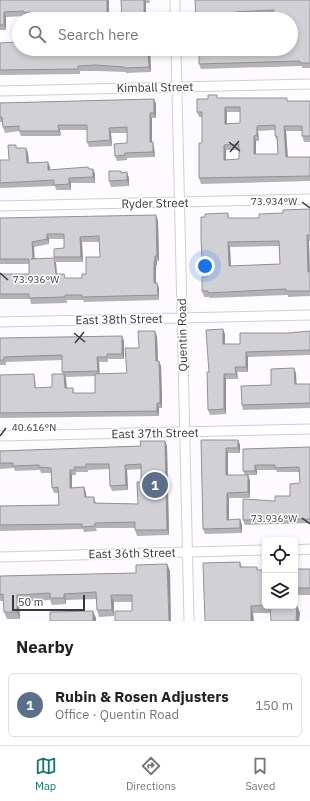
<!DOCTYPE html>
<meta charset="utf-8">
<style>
:root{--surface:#fff;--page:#f2f2f2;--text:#222;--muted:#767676;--line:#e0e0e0;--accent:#0f766e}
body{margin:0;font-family:"IBM Plex Sans",sans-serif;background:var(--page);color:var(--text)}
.controls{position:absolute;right:12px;bottom:12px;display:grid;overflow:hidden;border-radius:6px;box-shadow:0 2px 6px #0003}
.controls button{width:36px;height:36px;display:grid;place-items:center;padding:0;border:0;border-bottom:1px solid var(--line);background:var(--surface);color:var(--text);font:20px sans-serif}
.scale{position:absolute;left:12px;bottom:10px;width:73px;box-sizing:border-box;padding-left:4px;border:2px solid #39383a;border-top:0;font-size:11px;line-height:14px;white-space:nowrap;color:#39383a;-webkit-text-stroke:3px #fff;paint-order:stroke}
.you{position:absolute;left:205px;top:266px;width:14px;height:14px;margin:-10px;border:3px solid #fff;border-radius:50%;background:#1a73e8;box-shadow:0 0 0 6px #1a73e833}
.badge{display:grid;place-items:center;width:26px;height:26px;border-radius:50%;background:var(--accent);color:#fff;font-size:13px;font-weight:700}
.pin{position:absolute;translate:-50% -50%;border:2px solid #fff;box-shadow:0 1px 4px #0006}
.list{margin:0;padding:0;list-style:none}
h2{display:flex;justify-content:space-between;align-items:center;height:52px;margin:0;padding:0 16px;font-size:17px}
h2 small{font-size:13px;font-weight:400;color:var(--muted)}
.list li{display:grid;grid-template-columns:26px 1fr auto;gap:12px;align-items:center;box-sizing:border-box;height:64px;margin:0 8px 8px;padding:0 8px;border:1px solid var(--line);border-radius:6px}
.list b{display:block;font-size:15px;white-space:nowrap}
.list p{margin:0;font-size:13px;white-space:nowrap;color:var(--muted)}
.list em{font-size:13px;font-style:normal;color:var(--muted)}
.icon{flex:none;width:22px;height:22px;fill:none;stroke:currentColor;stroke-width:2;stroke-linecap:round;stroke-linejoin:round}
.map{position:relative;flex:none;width:310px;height:621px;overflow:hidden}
.search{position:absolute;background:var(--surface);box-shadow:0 2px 6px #0003;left:12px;right:12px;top:12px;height:44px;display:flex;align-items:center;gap:10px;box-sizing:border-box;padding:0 14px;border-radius:22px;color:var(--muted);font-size:15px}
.sheet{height:124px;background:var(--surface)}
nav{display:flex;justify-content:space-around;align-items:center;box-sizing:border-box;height:56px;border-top:1px solid var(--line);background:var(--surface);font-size:11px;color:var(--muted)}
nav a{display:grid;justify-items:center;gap:2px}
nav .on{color:var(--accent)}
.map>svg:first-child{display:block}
</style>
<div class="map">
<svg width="310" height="621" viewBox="0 0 310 621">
<rect width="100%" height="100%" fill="#fdfbff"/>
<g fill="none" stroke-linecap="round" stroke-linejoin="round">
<g stroke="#d1ced3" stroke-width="11">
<path id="minor" d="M 175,0 L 175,19
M 176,49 L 189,621
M 0,91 L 310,84
M 0,206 L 310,199
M 0,322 L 310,315
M 0,436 L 310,429
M 295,550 L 310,549
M 0,557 L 265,550"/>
</g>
<use href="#minor" stroke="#fff" stroke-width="9"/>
</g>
<path fill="#b3b3b7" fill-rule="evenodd" d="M 0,0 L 109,19 L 26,18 L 25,16 L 6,17 L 6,30 L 0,30 L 0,32 Z
M 121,0 L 149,0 L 150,3 L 146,3 Z
M 195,0 L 310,0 L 310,68 L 302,68 L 302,66 L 201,69 L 199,64 L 199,51 L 198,51 L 197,49 L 291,49 L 274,15 L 237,17 L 237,19 L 196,19 Z
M 0,43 L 19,49 L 79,53 L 150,49 L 151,72 L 126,73 L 126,72 L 97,71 L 80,71 L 80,74 L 0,75 Z
M 218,98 L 288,101 L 310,101 L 310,142 L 304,142 L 302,136 L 302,131 L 286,131 L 288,157 L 310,157 L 310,181 L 201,184 L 199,178 L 202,143 L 202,117 L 199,117 L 197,112 ZM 227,112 L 240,112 L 240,123 L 227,124 ZM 275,130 L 275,136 L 277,141 L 278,154 L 256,154 L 256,141 L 259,141 L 258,131 ZM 226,150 L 239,150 L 239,159 L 226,160 Z
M 154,99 L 156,104 L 156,118 L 152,118 L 152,142 L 154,147 L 155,157 L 153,157 L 127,158 L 127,160 L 117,161 L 115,156 L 127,143 L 127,133 L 111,133 L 112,146 L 89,147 L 87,142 L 87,130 L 60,130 L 61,136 L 21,136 L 19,131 L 5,133 L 3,127 L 2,122 L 0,122 L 0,103 Z
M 17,148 L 26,148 L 28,153 L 29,163 L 50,167 L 50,170 L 93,169 L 95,174 L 95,183 L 71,183 L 71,190 L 56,190 L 55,186 L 0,188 L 0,160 L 9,160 Z
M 121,173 L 129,178 L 129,186 L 111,187 L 109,181 Z
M 310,209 L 310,241 L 309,241 L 310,296 L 288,297 L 288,295 L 210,298 L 209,297 L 204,297 L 202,291 L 207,277 L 207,265 L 204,266 L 202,260 L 205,217 L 228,213 L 229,218 L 259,218 ZM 279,246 L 280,264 L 231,266 L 230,247 Z
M 0,218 L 158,220 L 159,261 L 157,261 L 157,266 L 156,266 L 156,283 L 157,283 L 159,288 L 159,300 L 84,302 L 83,300 L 67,300 L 67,303 L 31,304 L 30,299 L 0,299 L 0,274 L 29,274 L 29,264 L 0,264 ZM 49,239 L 64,239 L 64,248 L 54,257 L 56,262 L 83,262 L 82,242 L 99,242 L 100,257 L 86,274 L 82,278 L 66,278 L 57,274 L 56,263 L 34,258 L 34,247 L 49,244 Z
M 310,331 L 310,355 L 248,357 L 248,372 L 237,372 L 238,379 L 226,379 L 226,414 L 210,415 L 208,410 L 209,372 L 225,334 L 225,344 L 240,344 L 288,333 Z
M 157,336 L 158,361 L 161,366 L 162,397 L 162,408 L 159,408 L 159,416 L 0,418 L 0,375 L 35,379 L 36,388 L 52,387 L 63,374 L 62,372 L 62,360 L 6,362 L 6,365 L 0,365 L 0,338 L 124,341 L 124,359 L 108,359 L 108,362 L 99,362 L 99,374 L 127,373 L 139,348 ZM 95,376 L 95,393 L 74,393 L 73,388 L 67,388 L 66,379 L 66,377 Z
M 296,373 L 296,384 L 310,384 L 310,408 L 243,410 L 242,405 L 271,385 Z
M 201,440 L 238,440 L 240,445 L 240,453 L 228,453 L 228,475 L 245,475 L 243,471 L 243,449 L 310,447 L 310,523 L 245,525 L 243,520 L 275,501 L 290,496 L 300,483 L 299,472 L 277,472 L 276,470 L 257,470 L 257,475 L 248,475 L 250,481 L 250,498 L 229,498 L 229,520 L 240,519 L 242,525 L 242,533 L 205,534 L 203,529 Z
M 165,441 L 167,446 L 169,535 L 137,536 L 135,530 L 135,528 L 96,528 L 97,531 L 84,532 L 83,529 L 0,531 L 0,506 L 59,505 L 58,493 L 54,493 L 52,488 L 51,473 L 41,473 L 40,470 L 15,471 L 14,468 L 0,469 L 0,451 L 141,446 ZM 110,469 L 110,486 L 112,491 L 128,490 L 127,470 L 141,469 L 141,482 L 138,504 L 96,503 L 94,497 L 86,497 L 86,493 L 84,487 L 72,488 L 72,475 L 76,475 L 76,472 L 88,472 L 88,470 Z
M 240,562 L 242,567 L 257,567 L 258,570 L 265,570 L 265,606 L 295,606 L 300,613 L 299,621 L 271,621 L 271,613 L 253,613 L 203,563 Z
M 167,564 L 170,571 L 132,611 L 132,602 L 114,602 L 114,616 L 99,617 L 97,610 L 97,599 L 66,600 L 66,604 L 52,605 L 50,600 L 19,602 L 20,619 L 7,619 L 4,612 L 4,601 L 0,601 L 0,575 L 0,576 L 136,573 Z
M 295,569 L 310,569 L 310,595 L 295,595 Z"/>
<path fill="#929295" d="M 107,0 L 109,0 L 109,19 L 107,19 Z
M 144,0 L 145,0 L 146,3 L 146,19 L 144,19 Z
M 4,12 L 6,17 L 6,30 L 4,25 Z
M 235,12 L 237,17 L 237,19 L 235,19 Z
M 78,49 L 79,49 L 79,58 L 78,53 Z
M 148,49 L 150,49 L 151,72 L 149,67 Z
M 154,99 L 156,104 L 156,118 L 154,113 Z
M 225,107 L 227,112 L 227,129 L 225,124 Z
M 150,113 L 152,118 L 152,147 L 150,142 Z
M 58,125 L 60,130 L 61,136 L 59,131 Z
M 257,126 L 258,131 L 259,141 L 257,135 Z
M 284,126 L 286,131 L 288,162 L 286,157 Z
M 109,128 L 111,133 L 112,146 L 110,140 Z
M 254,136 L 256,141 L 256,159 L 254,154 Z
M 153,142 L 154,147 L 155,157 L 153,152 Z
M 224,145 L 226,150 L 226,165 L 224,160 Z
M 26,148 L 28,153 L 29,168 L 27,163 Z
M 48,162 L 50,167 L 50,175 L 48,170 Z
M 93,169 L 95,174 L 95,183 L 93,177 Z
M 127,172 L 129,178 L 129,186 L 127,180 Z
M 69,178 L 71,183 L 71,190 L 69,184 Z
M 156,215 L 158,220 L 159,261 L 157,256 Z
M 47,234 L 49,239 L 49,244 L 47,239 Z
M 307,235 L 309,241 L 310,277 L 308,272 Z
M 80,237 L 82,242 L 83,262 L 81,257 Z
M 32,242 L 34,247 L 35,264 L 33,258 Z
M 228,242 L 230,247 L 231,271 L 229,266 Z
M 155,256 L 157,261 L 157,266 L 155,261 Z
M 54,258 L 56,263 L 57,279 L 56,274 Z
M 154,261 L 156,266 L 156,288 L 154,283 Z
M 157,283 L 159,288 L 159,300 L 158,295 Z
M 223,329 L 225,334 L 225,349 L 223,344 Z
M 155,331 L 157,336 L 158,366 L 156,361 Z
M 122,336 L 124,341 L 124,359 L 122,354 Z
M 246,352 L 248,357 L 248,372 L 246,367 Z
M 97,357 L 99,362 L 100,376 L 98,371 Z
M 159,361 L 161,366 L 162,397 L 162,408 L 160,403 Z
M 235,367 L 237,372 L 238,379 L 236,374 Z
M 294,368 L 296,373 L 297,389 L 295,384 Z
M 64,374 L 66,379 L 67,393 L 65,388 Z
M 224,374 L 226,379 L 226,414 L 224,409 Z
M 157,403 L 159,408 L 159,416 L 157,411 Z
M 238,440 L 240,445 L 240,453 L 238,448 Z
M 165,441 L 167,446 L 169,535 L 167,530 Z
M 226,448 L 228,453 L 228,481 L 226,475 Z
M 125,465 L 127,470 L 128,490 L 126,485 Z
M 255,465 L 257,470 L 257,475 L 255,471 Z
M 70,470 L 72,475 L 72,493 L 70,488 Z
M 248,475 L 250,481 L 250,498 L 248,492 Z
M 84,487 L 86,493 L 87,503 L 85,497 Z
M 227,493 L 229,498 L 229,525 L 227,520 Z
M 240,519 L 242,525 L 242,533 L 240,528 Z
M 167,564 L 170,571 L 171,621 L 169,621 Z
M 64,594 L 66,600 L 66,604 L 64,598 Z
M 17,595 L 19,602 L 20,619 L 17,612 Z
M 111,595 L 114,602 L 114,616 L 112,610 Z
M 297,605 L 300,613 L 299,621 L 296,621 Z
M 251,606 L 253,613 L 254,621 L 251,621 Z
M 93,611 L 96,618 L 96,621 L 93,621 Z"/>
<path fill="#d0d0d5" stroke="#929295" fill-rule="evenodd" d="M 0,0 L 107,0 L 107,19 L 31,19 L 31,12 L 24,13 L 24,11 L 4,12 L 4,25 L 0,25 Z
M 121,0 L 144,0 L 144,19 L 122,19 Z
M 195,0 L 310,0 L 310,63 L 300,63 L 300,61 L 199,64 L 199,49 L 291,49 L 291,19 L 274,19 L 274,10 L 235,12 L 235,19 L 196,19 Z
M 17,29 L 19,29 L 19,49 L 78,49 L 78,53 L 94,52 L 94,49 L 148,49 L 149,67 L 125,68 L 124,67 L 95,65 L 78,66 L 78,69 L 0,70 L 0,43 L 18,42 Z
M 208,95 L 217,95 L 217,98 L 287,98 L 287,101 L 310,101 L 310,136 L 302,136 L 302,126 L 284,126 L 286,157 L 310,157 L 310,176 L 199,178 L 199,143 L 202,143 L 202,112 L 197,112 L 197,99 L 208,99 ZM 225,107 L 240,107 L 240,123 L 225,124 ZM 275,125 L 275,136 L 277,136 L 278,154 L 254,154 L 254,136 L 257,135 L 257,126 ZM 239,144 L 239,159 L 224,160 L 224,145 Z
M 154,99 L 154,113 L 150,113 L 150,142 L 153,142 L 153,152 L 151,152 L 125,153 L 125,155 L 115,156 L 114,144 L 127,143 L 127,127 L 109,128 L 110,140 L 87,142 L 87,125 L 58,125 L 59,131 L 19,131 L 19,126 L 3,127 L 2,117 L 0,117 L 0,103 Z
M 8,145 L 16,145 L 16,148 L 26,148 L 27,163 L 48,162 L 48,170 L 88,167 L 89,169 L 93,169 L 93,177 L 69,178 L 69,184 L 54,185 L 54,180 L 0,183 L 0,160 L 9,160 Z
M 109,171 L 121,171 L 121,173 L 127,172 L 127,180 L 109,181 Z
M 310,209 L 310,235 L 307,235 L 308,272 L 310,272 L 310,291 L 286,291 L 286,289 L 208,293 L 208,291 L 202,291 L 202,277 L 207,277 L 207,260 L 202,260 L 201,238 L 201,217 L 205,217 L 205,214 L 228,213 L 228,218 L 259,218 L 259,214 L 283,213 L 283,210 ZM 279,241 L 280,264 L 229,266 L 228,242 Z
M 156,215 L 157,256 L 155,256 L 155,261 L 154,261 L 154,283 L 157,283 L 158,295 L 82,297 L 82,295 L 65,295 L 65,297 L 29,298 L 29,294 L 0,294 L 0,274 L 29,274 L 29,259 L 0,259 L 0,218 ZM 47,234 L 64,234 L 64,248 L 54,249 L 54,257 L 81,257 L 80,237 L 99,236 L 100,257 L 86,257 L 86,274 L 82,274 L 82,278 L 65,278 L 64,274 L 56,274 L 54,258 L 31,259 L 33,258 L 32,242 L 47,239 Z
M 223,329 L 223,344 L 240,344 L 240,333 L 288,333 L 310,331 L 310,350 L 246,352 L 246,367 L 235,367 L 236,374 L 224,374 L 224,409 L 208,410 L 207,372 L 209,372 L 206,330 Z
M 138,331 L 155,331 L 156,361 L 159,361 L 160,392 L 160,403 L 157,403 L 157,411 L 0,413 L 0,375 L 34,374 L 35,388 L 52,387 L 52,374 L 64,374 L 65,388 L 73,388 L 73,393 L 95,393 L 95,374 L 127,373 L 125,348 L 139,348 Z
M 122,336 L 122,354 L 107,354 L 107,357 L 97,357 L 98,371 L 62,372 L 62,355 L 4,357 L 4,360 L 0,360 L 0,338 Z
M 294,368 L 295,384 L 310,384 L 310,403 L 242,405 L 241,386 L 271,385 L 271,369 Z
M 201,440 L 238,440 L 238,448 L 226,448 L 226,475 L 248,475 L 248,492 L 227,493 L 227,520 L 240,519 L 240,528 L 203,529 Z
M 140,441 L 165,441 L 167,530 L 135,530 L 135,522 L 95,523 L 95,526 L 82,527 L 82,524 L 0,525 L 0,506 L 59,505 L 58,487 L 52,488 L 51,468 L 39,467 L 39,465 L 13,466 L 13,463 L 0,463 L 0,451 L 141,446 ZM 86,464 L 109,464 L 110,486 L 126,485 L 125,465 L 141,464 L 141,482 L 137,482 L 138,504 L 94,503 L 94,497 L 85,497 L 84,487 L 70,488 L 70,470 L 75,470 L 74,467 L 86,467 Z
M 310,447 L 310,519 L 243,520 L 243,499 L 275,501 L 275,496 L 290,496 L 290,484 L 300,483 L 299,467 L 275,468 L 275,465 L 255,465 L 255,471 L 243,471 L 243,449 Z
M 240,562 L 240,567 L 257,567 L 257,570 L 265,570 L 265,605 L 251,606 L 251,621 L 205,621 L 203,563 Z
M 167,564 L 169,621 L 115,621 L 115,611 L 132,611 L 132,595 L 111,595 L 112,610 L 97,610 L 96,592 L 64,594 L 64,598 L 50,598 L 50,593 L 17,595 L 17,612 L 4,612 L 3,594 L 0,595 L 0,576 L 136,573 L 136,565 Z
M 295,569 L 310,569 L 310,588 L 295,588 Z
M 295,605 L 297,605 L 296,621 L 271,621 L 270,606 L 295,606 Z
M 93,611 L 93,621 L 50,621 L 50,612 Z"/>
<path fill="none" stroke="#39383a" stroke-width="1.5" d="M 229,142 L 240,151M 230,152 L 239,141M 302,202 L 310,208M 0,273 L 8,280M 74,333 L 85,342M 75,343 L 84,332M 0,436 L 6,428M 302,518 L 310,524"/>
<g text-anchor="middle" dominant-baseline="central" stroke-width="3" stroke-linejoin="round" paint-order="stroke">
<g font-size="12" fill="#39383a" stroke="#fff">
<text transform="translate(155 87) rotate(-1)">Kimball Street</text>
<text transform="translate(155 203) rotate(-1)">Ryder Street</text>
<text transform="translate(119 319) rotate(-1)">East 38th Street</text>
<text transform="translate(182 335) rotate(-91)">Quentin Road</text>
<text transform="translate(155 433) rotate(-1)">East 37th Street</text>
<text transform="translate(132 553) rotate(-1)">East 36th Street</text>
</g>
</g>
<g font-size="10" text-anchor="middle" fill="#39383a" stroke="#fff" stroke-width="3" stroke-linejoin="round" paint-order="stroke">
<text x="274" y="205">73.934°W</text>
<text x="36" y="283">73.936°W</text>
<text x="34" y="431">40.616°N</text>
<text x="274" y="522">73.936°W</text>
</g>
</svg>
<div class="controls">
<button><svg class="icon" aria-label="locate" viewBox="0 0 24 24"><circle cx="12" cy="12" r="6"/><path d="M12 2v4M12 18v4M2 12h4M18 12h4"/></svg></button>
<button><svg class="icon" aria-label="layers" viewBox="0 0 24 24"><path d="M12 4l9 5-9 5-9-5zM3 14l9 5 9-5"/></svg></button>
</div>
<div class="scale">50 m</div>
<div class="you"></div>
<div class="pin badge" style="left:155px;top:485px;background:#5c6f8a">1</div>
<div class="search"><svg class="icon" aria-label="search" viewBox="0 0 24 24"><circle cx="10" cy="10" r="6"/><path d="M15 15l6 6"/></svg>Search here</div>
</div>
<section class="sheet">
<h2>Nearby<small></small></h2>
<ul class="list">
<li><span class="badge" style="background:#5c6f8a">1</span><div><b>Rubin &amp; Rosen Adjusters</b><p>Office · Quentin Road</p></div><em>150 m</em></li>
</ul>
</section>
<nav>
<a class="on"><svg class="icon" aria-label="map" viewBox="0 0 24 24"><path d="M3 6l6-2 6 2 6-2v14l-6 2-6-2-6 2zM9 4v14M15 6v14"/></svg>Map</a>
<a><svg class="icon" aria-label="directions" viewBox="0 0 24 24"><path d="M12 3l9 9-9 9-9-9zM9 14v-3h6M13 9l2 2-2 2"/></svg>Directions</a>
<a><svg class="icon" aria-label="saved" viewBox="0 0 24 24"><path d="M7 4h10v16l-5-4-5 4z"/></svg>Saved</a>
</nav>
